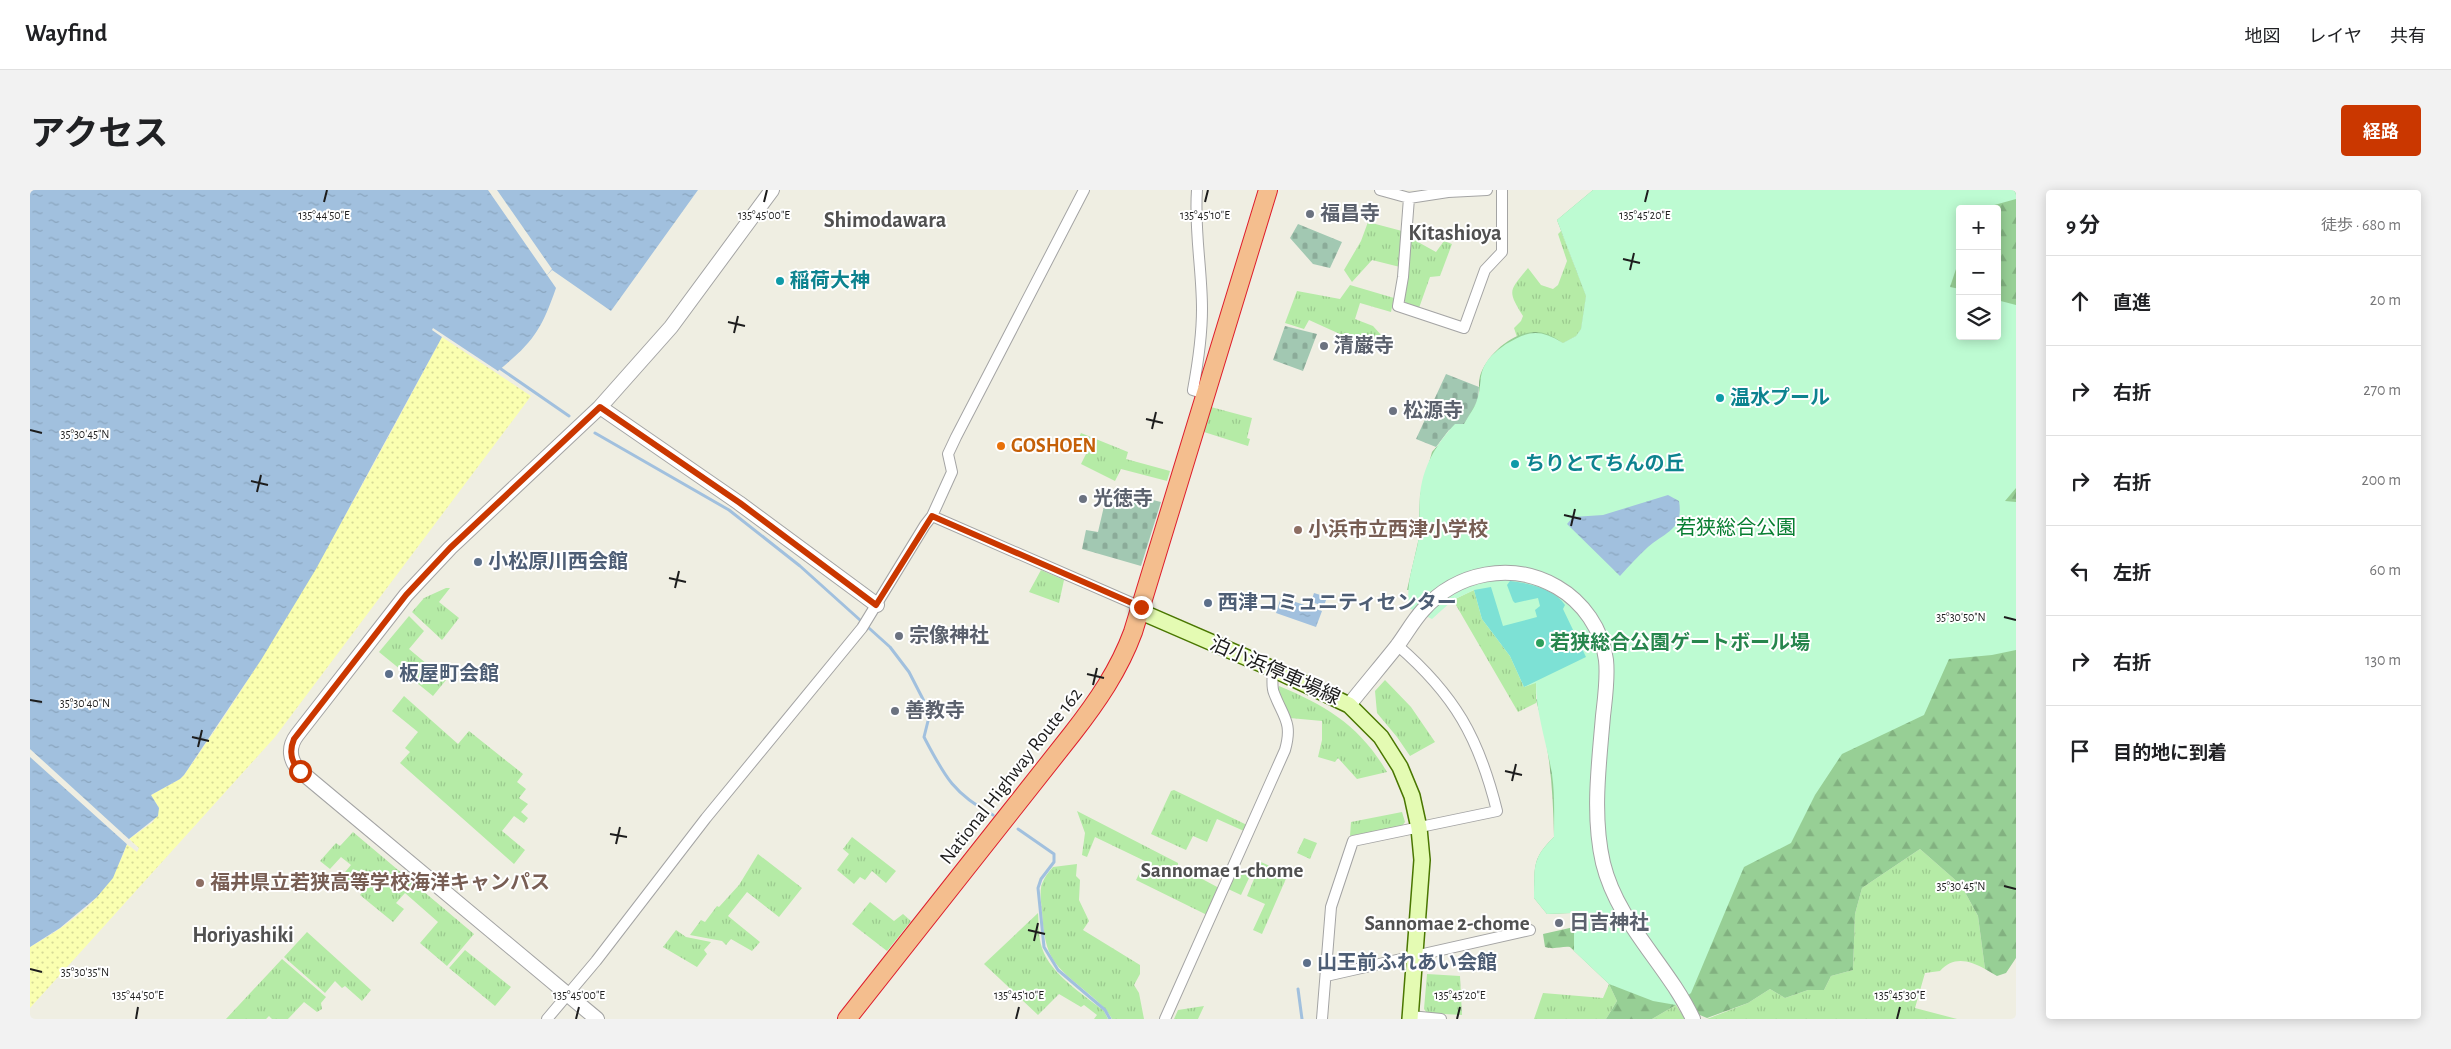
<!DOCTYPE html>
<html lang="ja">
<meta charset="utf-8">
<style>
:root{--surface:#fff;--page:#f2f2f2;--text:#202124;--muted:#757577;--line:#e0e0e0;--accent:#ca3700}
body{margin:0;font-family:"Alegreya Sans","Noto Sans JP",sans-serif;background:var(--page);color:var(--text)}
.controls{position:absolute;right:15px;top:15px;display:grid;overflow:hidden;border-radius:5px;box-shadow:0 2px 12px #0003}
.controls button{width:45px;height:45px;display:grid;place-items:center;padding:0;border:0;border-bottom:1px solid var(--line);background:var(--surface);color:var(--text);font:25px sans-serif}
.stop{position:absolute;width:15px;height:15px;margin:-11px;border:4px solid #ca3700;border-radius:50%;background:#fff}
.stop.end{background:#ca3700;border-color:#fff;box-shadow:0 1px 5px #0008}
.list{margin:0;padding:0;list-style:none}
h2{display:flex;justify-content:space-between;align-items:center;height:65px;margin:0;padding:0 20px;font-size:21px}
h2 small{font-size:16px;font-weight:400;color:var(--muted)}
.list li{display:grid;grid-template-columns:32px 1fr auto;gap:15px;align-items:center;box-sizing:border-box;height:90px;padding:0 20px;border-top:1px solid var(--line)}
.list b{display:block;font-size:19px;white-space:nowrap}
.list em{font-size:16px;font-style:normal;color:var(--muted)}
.icon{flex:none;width:28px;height:28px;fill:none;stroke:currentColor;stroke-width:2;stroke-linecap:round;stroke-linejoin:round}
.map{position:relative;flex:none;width:1986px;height:829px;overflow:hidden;border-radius:5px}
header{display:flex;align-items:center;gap:30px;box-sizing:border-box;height:70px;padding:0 25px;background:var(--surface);border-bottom:1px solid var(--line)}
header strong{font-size:24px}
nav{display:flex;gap:28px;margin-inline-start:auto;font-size:18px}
.intro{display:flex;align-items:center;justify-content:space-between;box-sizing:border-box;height:120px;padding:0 30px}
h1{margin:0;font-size:35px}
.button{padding:12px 22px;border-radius:5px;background:var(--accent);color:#fff;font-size:18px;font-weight:700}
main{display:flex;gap:30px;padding:0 30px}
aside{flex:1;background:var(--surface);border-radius:5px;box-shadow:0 2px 12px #0003}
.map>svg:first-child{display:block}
</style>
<header>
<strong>Wayfind</strong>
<nav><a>地図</a><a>レイヤ</a><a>共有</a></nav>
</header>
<div class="intro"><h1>アクセス</h1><a class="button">経路</a></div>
<main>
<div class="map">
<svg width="1986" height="829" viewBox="0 0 1986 829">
<defs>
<pattern id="grass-tufts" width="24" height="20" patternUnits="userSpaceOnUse" patternTransform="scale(1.25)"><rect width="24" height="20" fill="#b5eba6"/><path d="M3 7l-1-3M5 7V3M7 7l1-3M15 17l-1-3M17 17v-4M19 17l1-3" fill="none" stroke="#9bc98e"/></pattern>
<pattern id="forest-firs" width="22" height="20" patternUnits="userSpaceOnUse" patternTransform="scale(1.25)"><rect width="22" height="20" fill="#97cf95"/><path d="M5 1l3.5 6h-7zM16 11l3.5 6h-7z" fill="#82b180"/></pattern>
<pattern id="sand-dots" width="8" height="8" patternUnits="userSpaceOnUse" patternTransform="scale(1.25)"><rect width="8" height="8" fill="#faffb0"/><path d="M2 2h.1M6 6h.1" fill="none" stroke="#d6da97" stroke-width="1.8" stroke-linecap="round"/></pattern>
<pattern id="cemetery-stones" width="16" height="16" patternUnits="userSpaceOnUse" patternTransform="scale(1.25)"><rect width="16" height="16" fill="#a2c8b2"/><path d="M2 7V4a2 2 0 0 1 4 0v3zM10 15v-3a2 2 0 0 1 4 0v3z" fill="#8bab99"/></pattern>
<pattern id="water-ripples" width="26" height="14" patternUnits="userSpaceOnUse" patternTransform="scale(1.25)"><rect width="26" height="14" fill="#a1c0de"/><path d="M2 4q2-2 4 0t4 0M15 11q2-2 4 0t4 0" fill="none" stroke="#8aa5be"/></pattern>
</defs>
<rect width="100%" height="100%" fill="#efeee2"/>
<path fill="url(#grass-tufts)" d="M 1338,32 L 1372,41 L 1370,77 L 1342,70 L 1322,92 L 1314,80 L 1331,51 Z
M 1531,41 L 1556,106 L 1551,139 L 1546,146 L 1533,153 C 1521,146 1500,139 1487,147 L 1484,138 L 1491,131 L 1493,126 C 1477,100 1479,101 1498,78 L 1511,95 L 1523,99 L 1528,95 L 1537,71 L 1528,44 Z
M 1379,47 L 1406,62 L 1414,51 L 1422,54 L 1410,86 L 1400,87 L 1389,118 L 1377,114 L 1373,109 Z
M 1320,95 L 1364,108 L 1361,122 L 1330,113 L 1325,129 L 1343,136 L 1352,146 L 1347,157 L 1334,151 L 1332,154 L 1279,130 L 1274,139 L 1255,133 L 1267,101 L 1310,109 Z
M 1181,217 L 1222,228 L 1217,248 L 1220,249 L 1218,256 L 1174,242 Z
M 1051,243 L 1098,262 L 1096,269 L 1140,281 L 1137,291 L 1091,279 L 1085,291 L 1051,274 L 1059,258 L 1047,252 Z
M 1011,380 L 1034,390 L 1029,413 L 999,402 Z
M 416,398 L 420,398 L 409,412 L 429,428 L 412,450 L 382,422 L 394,408 Z
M 1444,400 L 1452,429 L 1480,466 L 1494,497 L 1506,492 L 1506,513 L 1488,522 L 1423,410 Z
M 379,426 L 394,441 L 379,459 L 416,490 L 403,506 L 349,462 Z
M 1355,490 L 1381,517 L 1405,552 L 1380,566 L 1367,547 L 1347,523 L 1345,501 Z
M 1249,496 C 1297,516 1330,536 1357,582 L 1327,589 L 1308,568 L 1305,572 L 1288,567 L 1292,550 L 1292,531 L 1260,528 L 1247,501 Z
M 374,506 L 428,554 L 439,541 L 493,584 L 487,592 L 496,599 L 489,608 L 498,614 L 491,622 L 498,628 L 494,633 L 484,626 L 472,641 L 495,660 L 484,674 L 370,573 L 380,562 L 375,558 L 388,542 L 362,521 Z
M 1144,600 L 1217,635 L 1214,641 L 1187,629 L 1177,652 L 1163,646 L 1156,660 L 1121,644 L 1141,601 Z
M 1047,621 L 1148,673 L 1148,676 L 1189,698 L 1177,725 L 1106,690 L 1111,680 L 1117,683 L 1121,674 L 1065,647 L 1057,667 L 1052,665 L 1055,643 Z
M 1372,622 L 1375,632 L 1372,636 L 1320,646 L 1321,632 Z
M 323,642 L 444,744 L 417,776 L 390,753 L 408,732 L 375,703 L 366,713 L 374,719 L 363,732 L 330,705 L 341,691 L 331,683 L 320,697 L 310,688 L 321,675 L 311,667 L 300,679 L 290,671 L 306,653 L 310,656 Z
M 822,647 L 866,681 L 856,693 L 842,681 L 835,690 L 830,687 L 824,694 L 807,680 L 819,664 L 813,659 Z
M 1274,648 L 1287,653 L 1280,669 L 1267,663 Z
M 1890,659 L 1931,695 L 1948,726 L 1955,779 C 1939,770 1923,766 1910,781 L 1895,783 L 1885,818 L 1927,829 L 1677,829 L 1718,813 L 1740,799 L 1755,808 L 1778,800 L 1794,800 L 1801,786 L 1823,780 L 1825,724 L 1832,698 Z
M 728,664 L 772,698 L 749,727 L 717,702 L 698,726 L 730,752 L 722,761 L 701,749 L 696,755 L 692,751 L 660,745 L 671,730 L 675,732 L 687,716 L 689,717 L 709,695 Z
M 1231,672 L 1258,684 L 1232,744 L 1223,740 L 1235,714 L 1217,706 Z
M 1047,674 L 1046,686 L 1050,690 L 1049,710 L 1059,731 L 1053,740 L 1110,775 L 1110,784 L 1104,795 L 1109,803 L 1114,829 L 1082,829 C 1076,818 1068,812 1059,804 C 1024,775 1015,770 1012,722 C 1010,700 1008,694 1023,677 Z
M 1204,680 L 1220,686 L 1211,705 L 1196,698 Z
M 840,712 L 864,731 L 873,724 L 881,731 L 857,761 L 822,734 Z
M 1008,723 C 1009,734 1008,746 1012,758 C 1021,785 1053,804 1074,821 L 1078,829 L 1064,829 L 1067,825 L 1054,815 L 1051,817 L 1029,804 L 1008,825 L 954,774 Z
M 646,740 L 656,747 L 681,752 L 674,760 L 677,764 L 667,777 L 633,757 Z
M 277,742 L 341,800 L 332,811 L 315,796 L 312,798 L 305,791 L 295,803 L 254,767 Z
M 435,760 L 481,797 L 465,816 L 419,778 Z
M 252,769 L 296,807 L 291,813 L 292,819 L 287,822 L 274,812 L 258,829 L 242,829 L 239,826 L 236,829 L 196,829 Z
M 1397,784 L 1430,786 L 1432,825 L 1397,823 L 1394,819 Z
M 1579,794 L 1587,811 L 1576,829 L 1504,829 L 1513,803 L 1573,808 Z
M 1646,815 L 1655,829 L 1622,829 Z
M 1174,816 L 1168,829 L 1144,829 L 1148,820 Z"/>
<path fill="url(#forest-firs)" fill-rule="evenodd" d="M 1563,0 L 1738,82 L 1986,0 L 1986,768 L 1976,783 L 1967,786 L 1955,779 L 1948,726 L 1931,695 L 1890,659 L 1832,698 L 1825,724 L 1823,780 L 1801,786 L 1794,800 L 1778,800 L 1755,808 L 1740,799 L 1718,813 L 1677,828 L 1646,815 L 1622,829 L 1576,829 L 1587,811 L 1579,794 L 1540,757 C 1531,756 1525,760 1515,757 L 1513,744 L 1544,737 L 1541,723 L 1517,724 L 1504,708 C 1505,678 1501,669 1524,647 C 1523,600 1520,555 1506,510 L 1590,386 L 1377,400 L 1388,352 L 1390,305 L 1402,262 C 1411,252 1444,219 1448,210 C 1450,203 1448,194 1450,186 C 1457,164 1484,140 1508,142 C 1518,143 1525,148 1533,153 L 1546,146 L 1551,139 L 1556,106 L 1527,30 ZM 1930,19 L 1967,19 L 1967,146 L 1930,146 Z"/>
<path fill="url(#sand-dots)" d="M 412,147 L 501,206 L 245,547 L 0,818 L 0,757 C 47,730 79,706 97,654 L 107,662 L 109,658 L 99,649 L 123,632 L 129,618 L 121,605 L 150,589 L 154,585 C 253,446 332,296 412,147 Z"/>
<path fill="url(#cemetery-stones)" d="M 1268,34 L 1312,52 L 1300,78 L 1283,74 L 1260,48 Z
M 1255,136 L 1287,144 L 1273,181 L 1243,170 Z
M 1416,184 L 1449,197 L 1448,210 L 1434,234 L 1419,240 L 1406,257 L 1386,249 Z
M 1078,299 L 1131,312 L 1111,376 L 1052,359 L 1056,340 L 1068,342 Z"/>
<path fill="#bdfbd2" d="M 1563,0 L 1986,0 L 1986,9 L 1950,19 L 1930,19 L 1930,67 L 1920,97 L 1930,99 L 1930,146 L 1967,146 L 1967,110 L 1986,115 L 1986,298 L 1975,311 L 1986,312 L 1986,460 L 1962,465 L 1919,469 L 1894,525 L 1812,564 L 1785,605 L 1761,653 L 1714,677 L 1661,803 L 1646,815 L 1623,811 L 1579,794 L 1544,761 L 1544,737 L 1541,723 L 1517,724 L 1504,708 C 1505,678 1501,669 1524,647 C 1524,627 1525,605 1522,584 C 1517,554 1506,524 1506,493 L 1494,497 L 1480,466 L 1452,429 L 1444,400 L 1423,410 L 1402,429 L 1379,418 C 1376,393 1383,376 1388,353 C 1390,337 1389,322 1390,306 C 1392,278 1406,254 1425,234 L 1434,234 C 1438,226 1445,218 1447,210 C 1452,198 1448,185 1456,173 C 1461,165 1469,159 1476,154 C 1499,140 1510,139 1533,153 L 1546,146 L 1551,139 L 1556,106 L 1527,30 Z"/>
<path fill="#7de1d5" d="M 1480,391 C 1498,393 1525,399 1535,415 L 1533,419 L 1556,467 L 1494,497 L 1480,466 L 1452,429 L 1444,400 L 1461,397 L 1473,436 L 1507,427 L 1505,420 L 1510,416 L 1508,408 L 1485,413 L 1483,411 L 1477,395 Z"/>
<path fill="url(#water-ripples)" d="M 0,0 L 668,0 L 581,121 L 522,80 L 517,85 L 526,98 C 511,141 503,152 468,181 L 403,138 L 402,140 L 412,147 L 286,379 L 231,470 L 154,585 L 150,589 L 121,605 L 129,618 L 128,626 L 99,649 L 83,688 L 67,707 L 30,738 L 0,757 Z
M 1638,305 L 1649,311 C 1654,340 1635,342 1618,357 C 1608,366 1599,376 1590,386 L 1537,334 L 1543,327 L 1573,325 Z
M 1284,403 L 1297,407 L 1294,416 L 1281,412 Z
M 1251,407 L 1292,421 L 1286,437 L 1246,423 Z"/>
<path fill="#efeee2" d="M 458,0 L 467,0 L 522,79 L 517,85 Z
M 0,559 L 101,651 L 99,656 L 0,567 Z"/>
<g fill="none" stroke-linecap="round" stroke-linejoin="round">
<path stroke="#a1c0de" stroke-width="3" d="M 471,179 L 539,226
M 565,243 L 699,320 L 770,376 L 860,457 L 879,482 L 897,517 L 899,527 L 894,547 C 914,585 923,604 963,625
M 988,639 L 1024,664 L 1024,672 L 1011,689 L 1008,698 L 1014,757 L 1028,780 L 1075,820 L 1080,829
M 1268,799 L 1272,829"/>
<g stroke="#a4a4a4" stroke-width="12">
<path id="minor" d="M 1167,0 C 1164,40 1172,79 1172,119 C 1172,146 1168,173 1163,200 L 1175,204
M 1350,0 L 1379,8 L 1418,2 L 1457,0
M 1379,8 L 1373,87 L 1368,116 L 1434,138 L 1455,80 L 1472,62 L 1472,0
M 902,326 L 1111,417
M 1296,786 L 1500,740
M 1380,826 L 1411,829
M 517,829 L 566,771 L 676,628 L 832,438 L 895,335 L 902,326 L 922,282 L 918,264 L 926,247 L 1054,0
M 1135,829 L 1255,560 C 1263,532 1253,527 1244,503 C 1241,496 1243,486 1243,479
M 1292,829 L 1301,717 L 1323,651 L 1467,621 C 1449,548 1425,505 1367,455"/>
</g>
<g stroke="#a4a4a4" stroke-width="16">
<path id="tertiary" d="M 742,0 L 641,137 L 570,217 L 709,313 L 847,415
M 1319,515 C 1335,495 1351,476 1367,456 C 1376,444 1383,431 1393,420 C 1427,382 1482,371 1527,397 C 1553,412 1572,439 1576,470 C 1578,488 1575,508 1573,526 C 1569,574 1562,625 1573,673 C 1588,734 1637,774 1663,829
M 567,829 L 270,581 C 259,570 258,557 267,545 L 376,405 L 420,358 L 570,217"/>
</g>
<g stroke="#4a7701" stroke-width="18">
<path id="secondary" d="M 1109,421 L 1243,479 L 1319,515 L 1351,547 L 1370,577 L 1382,606 L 1389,638 L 1392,670 L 1380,829"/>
</g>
<g stroke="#de1e2c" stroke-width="20">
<path id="trunk" d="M 817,829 L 1042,544 C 1067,512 1089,480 1103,442 L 1238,0"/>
</g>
<use href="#minor" stroke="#fff" stroke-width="10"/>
<use href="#tertiary" stroke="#fff" stroke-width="14"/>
<use href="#secondary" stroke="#e4fbb3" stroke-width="15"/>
<use href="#trunk" stroke="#f4be8e" stroke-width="18"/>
</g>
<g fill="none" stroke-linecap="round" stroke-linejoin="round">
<path stroke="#ca3700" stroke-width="6" d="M 270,581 C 261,572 259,561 264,549 L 376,405 L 420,358 L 570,217 L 710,313 L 846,415 L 902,326 L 1111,417"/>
</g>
<path fill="none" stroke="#1d1d1d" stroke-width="2" d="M 294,12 L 297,0M 734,12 L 737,0M 1175,12 L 1178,0M 1615,12 L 1618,0M 1593,69 L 1610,73M 1600,80 L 1604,63M 698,132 L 715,136M 704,143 L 708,126M 1116,229 L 1133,233M 1122,239 L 1126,222M 0,240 L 12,243M 221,291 L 238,295M 227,302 L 231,285M 1534,325 L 1551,329M 1541,336 L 1545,319M 639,388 L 656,392M 645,398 L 649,381M 1974,427 L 1986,430M 1057,484 L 1074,488M 1063,495 L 1067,478M 0,510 L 12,512M 162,547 L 179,551M 168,557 L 172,540M 1475,581 L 1492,585M 1482,591 L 1486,574M 580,644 L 597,647M 586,654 L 590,637M 1974,696 L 1986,699M 998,740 L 1015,744M 1004,751 L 1008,733M 0,779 L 12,782M 106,829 L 108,817M 546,829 L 549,817M 986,829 L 989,817M 1427,829 L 1430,817M 1867,829 L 1870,817"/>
<g fill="#6b7280" stroke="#fff" stroke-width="2">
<circle cx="1280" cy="24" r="5"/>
<circle cx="1294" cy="156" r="5"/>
<circle cx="1363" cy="221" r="5"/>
<circle cx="1053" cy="309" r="5"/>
<circle cx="869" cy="446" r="5"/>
<circle cx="865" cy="521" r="5"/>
<circle cx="1529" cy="733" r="5"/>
</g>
<g fill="#0f9aa8" stroke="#fff" stroke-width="2">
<circle cx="750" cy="91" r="5"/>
<circle cx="1690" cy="208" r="5"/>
<circle cx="1485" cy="274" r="5"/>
</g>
<circle fill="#e8710a" stroke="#fff" stroke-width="2" cx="971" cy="256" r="5"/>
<g fill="#8d6e63" stroke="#fff" stroke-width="2">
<circle cx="1268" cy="340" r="5"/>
<circle cx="170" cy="693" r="5"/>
</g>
<g fill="#5c6f8a" stroke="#fff" stroke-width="2">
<circle cx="448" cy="372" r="5"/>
<circle cx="1178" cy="413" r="5"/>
<circle cx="359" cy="484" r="5"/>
<circle cx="1277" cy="773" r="5"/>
</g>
<circle fill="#2e9e5b" stroke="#fff" stroke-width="2" cx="1510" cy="453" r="5"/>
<g text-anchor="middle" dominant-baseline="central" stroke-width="4" stroke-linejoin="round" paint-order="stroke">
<g font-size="20" font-weight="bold" fill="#5b616d" stroke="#fff" text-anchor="start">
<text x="1290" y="24">福昌寺</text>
<text x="1304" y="156">清巌寺</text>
<text x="1373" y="221">松源寺</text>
<text x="1063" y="309">光徳寺</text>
<text x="879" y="446">宗像神社</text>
<text x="875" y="521">善教寺</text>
<text x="1539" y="733">日吉神社</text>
</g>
<g font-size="20" font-weight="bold" fill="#0d838f" stroke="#fff" text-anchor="start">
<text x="760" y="91">稲荷大神</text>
<text x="1700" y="208">温水プール</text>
<text x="1495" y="274">ちりとてちんの丘</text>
</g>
<g font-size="20" font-weight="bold" fill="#c56008" stroke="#fff" text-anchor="start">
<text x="981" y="256">GOSHOEN</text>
</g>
<g font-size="20" fill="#077e31" stroke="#fff">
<text x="1706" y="338">若狭総合公園</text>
</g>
<g font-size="20" font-weight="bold" fill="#785e54" stroke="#fff" text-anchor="start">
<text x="1278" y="340">小浜市立西津小学校</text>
<text x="180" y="693">福井県立若狭高等学校海洋キャンパス</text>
</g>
<g font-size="20" font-weight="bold" fill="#4e5e75" stroke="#fff" text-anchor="start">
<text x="458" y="372">小松原川西会館</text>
<text x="1188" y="413">西津コミュニティセンター</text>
<text x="369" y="484">板屋町会館</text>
<text x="1287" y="773">山王前ふれあい会館</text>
</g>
<g font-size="20" font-weight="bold" fill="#27864d" stroke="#fff" text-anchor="start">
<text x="1520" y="453">若狭総合公園ゲートボール場</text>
</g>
<g font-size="20" fill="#1d1d1d" stroke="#fff">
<text transform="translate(1245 481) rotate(24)">泊小浜停車場線</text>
<text transform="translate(981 586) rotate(-52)">National Highway Route 162</text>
</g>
<g font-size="21" font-weight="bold" fill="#505050" stroke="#fff">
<text x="1192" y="680">Sannomae 1-chome</text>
<text x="1417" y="733">Sannomae 2-chome</text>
</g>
<g font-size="22" font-weight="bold" fill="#505050" stroke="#fff">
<text x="855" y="30">Shimodawara</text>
<text x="1425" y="43">Kitashioya</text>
<text x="213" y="745">Horiyashiki</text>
</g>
</g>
<g font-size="12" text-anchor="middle" fill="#1d1d1d" stroke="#fff" stroke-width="4" stroke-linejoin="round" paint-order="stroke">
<text x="294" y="29">135°44'50"E</text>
<text x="734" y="29">135°45'00"E</text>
<text x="1175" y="29">135°45'10"E</text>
<text x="1615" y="29">135°45'20"E</text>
<text x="55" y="248">35°30'45"N</text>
<text x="1931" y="431">35°30'50"N</text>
<text x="55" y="517">35°30'40"N</text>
<text x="1931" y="700">35°30'45"N</text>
<text x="55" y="786">35°30'35"N</text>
<text x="108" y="809">135°44'50"E</text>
<text x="549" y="809">135°45'00"E</text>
<text x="989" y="809">135°45'10"E</text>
<text x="1430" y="809">135°45'20"E</text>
<text x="1870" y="809">135°45'30"E</text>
</g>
</svg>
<div class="controls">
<button>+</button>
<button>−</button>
<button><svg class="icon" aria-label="layers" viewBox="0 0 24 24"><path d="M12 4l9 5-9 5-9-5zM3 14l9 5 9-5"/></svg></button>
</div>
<div class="stop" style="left:270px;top:581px"></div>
<div class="stop end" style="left:1111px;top:417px"></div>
</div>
<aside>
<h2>9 分<small>徒歩 · 680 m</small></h2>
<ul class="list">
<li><svg class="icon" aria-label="ahead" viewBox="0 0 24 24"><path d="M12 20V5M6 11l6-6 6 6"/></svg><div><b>直進</b></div><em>20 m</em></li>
<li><svg class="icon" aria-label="right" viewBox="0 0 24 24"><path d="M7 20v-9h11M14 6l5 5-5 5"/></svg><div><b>右折</b></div><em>270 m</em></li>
<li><svg class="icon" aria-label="right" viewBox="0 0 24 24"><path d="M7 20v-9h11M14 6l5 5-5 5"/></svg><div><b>右折</b></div><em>200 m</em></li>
<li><svg class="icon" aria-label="left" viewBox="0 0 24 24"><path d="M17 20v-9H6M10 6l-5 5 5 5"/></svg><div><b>左折</b></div><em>60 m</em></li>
<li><svg class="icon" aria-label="right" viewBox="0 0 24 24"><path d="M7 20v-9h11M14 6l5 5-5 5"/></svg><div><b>右折</b></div><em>130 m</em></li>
<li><svg class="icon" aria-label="arrive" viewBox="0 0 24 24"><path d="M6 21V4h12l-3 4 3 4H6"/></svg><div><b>目的地に到着</b></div></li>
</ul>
</aside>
</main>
